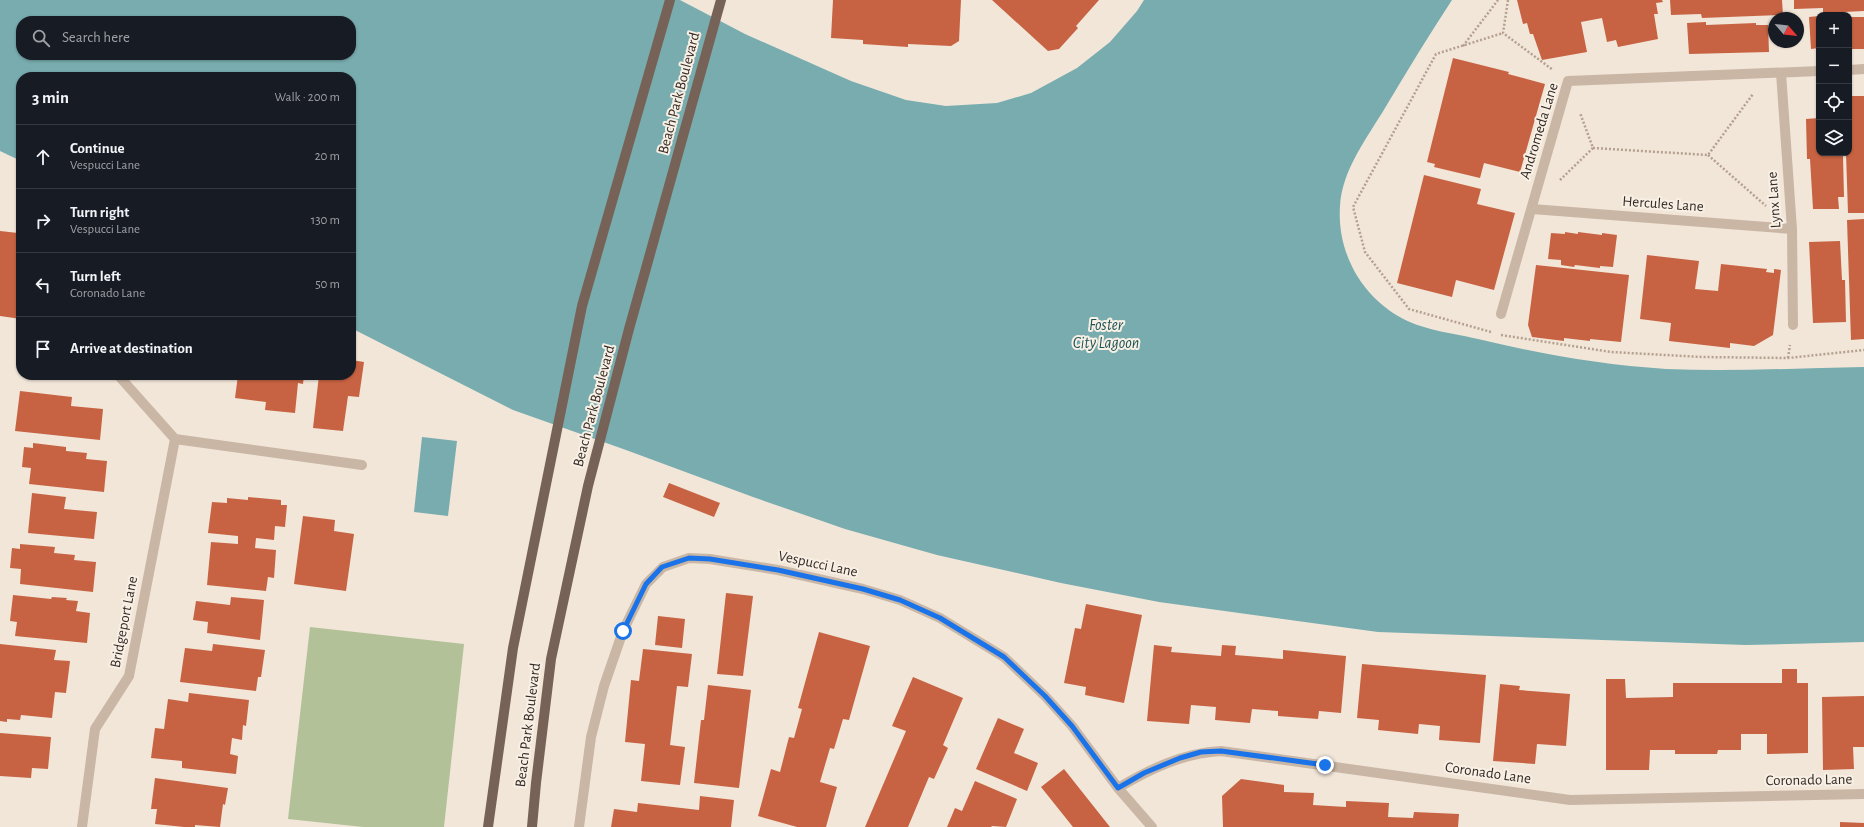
<!DOCTYPE html>
<meta charset="utf-8">
<style>
:root{--surface:#171b24;--page:#20242c;--text:#f1f3f6;--muted:#9ea1a6;--line:#363941}
body{margin:0;font-family:"Alegreya Sans",sans-serif;background:var(--page);color:var(--text)}
.controls{position:absolute;right:12px;top:12px;display:grid;overflow:hidden;border-radius:8px;box-shadow:0 1px 3px #0004}
.controls button{width:36px;height:36px;display:grid;place-items:center;padding:0;border:0;border-bottom:1px solid var(--line);background:var(--surface);color:var(--text);font:20px sans-serif}
.compass{position:absolute;left:1768px;top:12px;width:36px;height:36px;border-radius:50%;background:var(--surface);box-shadow:0 1px 3px #0004;rotate:118deg}
.stop{position:absolute;width:12px;height:12px;margin:-9px;border:3px solid #1a73e8;border-radius:50%;background:#fff}
.stop.end{background:#1a73e8;border-color:#fff;box-shadow:0 1px 4px #0008}
.list{margin:0;padding:0;list-style:none}
h2{display:flex;justify-content:space-between;align-items:center;height:52px;margin:0;padding:0 16px;font-size:17px}
h2 small{font-size:13px;font-weight:400;color:var(--muted)}
.list li{display:grid;grid-template-columns:26px 1fr auto;gap:12px;align-items:center;box-sizing:border-box;height:64px;padding:0 16px;border-top:1px solid var(--line)}
.list b{display:block;font-size:15px;white-space:nowrap}
.list p{margin:0;font-size:13px;white-space:nowrap;color:var(--muted)}
.list em{font-size:13px;font-style:normal;color:var(--muted)}
.icon{flex:none;width:22px;height:22px;fill:none;stroke:currentColor;stroke-width:2;stroke-linecap:round;stroke-linejoin:round}
.map{position:relative;flex:none;width:1864px;height:827px;overflow:hidden}
.search{position:absolute;background:var(--surface);box-shadow:0 1px 3px #0004;left:16px;top:16px;width:340px;height:44px;display:flex;align-items:center;gap:10px;box-sizing:border-box;padding:0 14px;border-radius:16px;color:var(--muted);font-size:15px}
.panel{position:absolute;background:var(--surface);box-shadow:0 1px 3px #0004;left:16px;top:72px;width:340px;height:308px;border-radius:16px}
.map>svg:first-child{display:block}
</style>
<div class="map">
<svg width="1864" height="827" viewBox="0 0 1864 827">
<rect width="100%" height="100%" fill="#f2e6d9"/>
<path fill="#b3c199" d="M 310,627 L 464,644 L 444,827 L 363,827 L 288,819 Z"/>
<path fill="#78acaf" fill-rule="evenodd" d="M 0,0 L 680,0 L 745,34 L 851,81 L 906,100 L 946,106 L 997,103 L 1031,93 L 1077,68 L 1110,42 L 1137,11 L 1144,0 L 1452,0 C 1429,35 1407,71 1385,108 C 1367,138 1342,170 1340,206 C 1337,250 1359,293 1398,316 C 1421,330 1452,333 1478,339 C 1540,354 1602,365 1666,369 C 1731,372 1798,368 1864,367 L 1864,642 L 1746,645 L 1378,632 L 1159,602 L 1061,583 L 937,555 L 845,529 L 753,497 L 626,450 L 513,410 L 351,328 L 351,77 L 21,77 L 21,161 L 0,151 ZM 21,21 L 351,21 L 351,55 L 21,55 Z
M 422,437 L 457,441 L 448,516 L 414,512 Z"/>
<path fill="#c76342" d="M 833,0 L 961,0 L 959,41 L 951,46 L 908,44 L 908,47 L 863,44 L 863,40 L 831,38 Z
M 992,0 L 1099,0 L 1076,26 L 1078,28 L 1059,49 L 1048,51 Z
M 1517,0 L 1662,0 L 1663,2 L 1656,3 L 1658,14 L 1654,14 L 1658,39 L 1618,47 L 1616,40 L 1607,42 L 1602,18 L 1581,22 L 1587,52 L 1542,60 L 1533,34 L 1530,34 L 1527,23 L 1523,24 Z
M 1670,0 L 1782,0 L 1783,15 L 1702,18 L 1701,14 L 1671,15 Z
M 1794,0 L 1864,0 L 1864,11 L 1823,13 L 1823,8 L 1794,9 Z
M 1819,16 L 1819,48 L 1811,49 L 1809,17 Z
M 1849,17 L 1864,17 L 1864,49 L 1850,49 Z
M 1706,22 L 1706,25 L 1756,23 L 1756,25 L 1768,25 L 1769,52 L 1689,54 L 1687,23 Z
M 1453,58 L 1509,72 L 1508,74 L 1545,84 L 1520,172 L 1484,163 L 1480,178 L 1434,167 L 1435,164 L 1427,162 Z
M 1849,96 L 1864,96 L 1864,213 L 1848,213 L 1846,153 L 1849,153 Z
M 1819,118 L 1819,153 L 1841,153 L 1841,156 L 1843,156 L 1844,197 L 1838,197 L 1839,209 L 1813,209 L 1810,159 L 1807,159 L 1806,119 Z
M 1424,175 L 1481,189 L 1477,204 L 1515,213 L 1494,290 L 1456,280 L 1452,297 L 1397,283 Z
M 1864,219 L 1864,339 L 1851,340 L 1847,220 Z
M 0,231 L 18,233 L 16,243 L 21,244 L 21,319 L 0,316 Z
M 1565,232 L 1578,234 L 1578,232 L 1602,235 L 1602,233 L 1617,235 L 1613,267 L 1600,266 L 1600,268 L 1575,265 L 1574,267 L 1561,265 L 1561,260 L 1548,259 L 1551,233 L 1565,234 Z
M 1840,241 L 1842,280 L 1845,280 L 1846,322 L 1813,323 L 1809,242 Z
M 1647,255 L 1699,261 L 1695,289 L 1718,291 L 1721,264 L 1767,269 L 1766,272 L 1774,273 L 1774,269 L 1781,270 L 1773,335 L 1754,346 L 1730,343 L 1730,348 L 1669,341 L 1671,323 L 1640,319 Z
M 1536,265 L 1629,275 L 1621,342 L 1590,339 L 1590,341 L 1564,338 L 1564,341 L 1532,337 L 1528,325 Z
M 351,360 L 364,362 L 359,397 L 348,396 L 343,431 L 313,428 L 319,375 L 351,375 Z
M 238,375 L 304,375 L 303,384 L 298,383 L 295,413 L 265,410 L 266,402 L 235,398 Z
M 20,391 L 72,397 L 71,406 L 103,409 L 100,440 L 15,431 Z
M 33,443 L 66,447 L 66,451 L 87,453 L 86,459 L 107,461 L 104,492 L 29,484 L 31,468 L 22,467 L 24,447 L 33,448 Z
M 669,483 L 720,503 L 714,517 L 663,497 Z
M 32,493 L 66,497 L 64,509 L 97,512 L 94,539 L 28,533 Z
M 248,497 L 281,500 L 281,505 L 287,505 L 285,527 L 275,526 L 274,540 L 256,538 L 255,548 L 276,550 L 274,578 L 268,577 L 266,591 L 207,585 L 211,542 L 238,544 L 238,536 L 208,533 L 212,502 L 227,503 L 227,498 L 248,500 Z
M 303,516 L 335,520 L 334,531 L 354,534 L 346,591 L 294,584 Z
M 20,544 L 55,547 L 54,553 L 75,555 L 74,560 L 96,562 L 93,592 L 20,584 L 21,569 L 10,568 L 12,548 L 20,549 Z
M 726,593 L 753,596 L 743,676 L 717,674 Z
M 13,595 L 51,599 L 52,597 L 67,598 L 66,600 L 78,601 L 76,611 L 90,613 L 87,643 L 15,636 L 17,622 L 10,621 Z
M 231,597 L 264,600 L 260,640 L 207,633 L 208,622 L 193,620 L 196,601 L 230,605 Z
M 1086,604 L 1142,615 L 1124,703 L 1085,695 L 1086,687 L 1064,683 L 1075,628 L 1081,629 Z
M 658,616 L 685,619 L 682,648 L 655,645 Z
M 819,632 L 870,646 L 849,720 L 843,719 L 834,749 L 830,748 L 820,782 L 837,787 L 826,827 L 797,827 L 758,816 L 771,769 L 780,772 L 789,737 L 794,738 L 802,709 L 798,708 Z
M 0,644 L 56,650 L 54,660 L 70,661 L 66,693 L 55,692 L 52,718 L 21,715 L 20,720 L 7,719 L 7,722 L 0,721 Z
M 213,644 L 265,650 L 261,677 L 258,677 L 256,691 L 180,682 L 185,648 L 212,651 Z
M 1154,645 L 1172,647 L 1171,652 L 1221,656 L 1222,645 L 1236,646 L 1235,655 L 1283,659 L 1283,650 L 1346,656 L 1341,713 L 1319,711 L 1318,719 L 1278,716 L 1278,711 L 1252,709 L 1250,723 L 1215,720 L 1216,707 L 1191,705 L 1189,724 L 1147,721 Z
M 643,649 L 692,654 L 688,687 L 677,686 L 670,745 L 685,747 L 680,785 L 641,781 L 645,744 L 625,742 L 631,680 L 639,681 Z
M 1362,664 L 1486,675 L 1480,743 L 1439,740 L 1440,726 L 1419,724 L 1418,734 L 1378,730 L 1379,720 L 1357,718 Z
M 1782,669 L 1797,669 L 1797,683 L 1808,683 L 1808,753 L 1767,754 L 1767,734 L 1741,734 L 1741,750 L 1718,750 L 1717,754 L 1675,754 L 1675,750 L 1650,750 L 1649,770 L 1606,770 L 1606,679 L 1625,679 L 1626,698 L 1673,697 L 1673,683 L 1782,683 Z
M 913,677 L 963,698 L 943,745 L 948,748 L 934,779 L 929,777 L 908,827 L 865,827 L 906,731 L 892,726 Z
M 1500,684 L 1520,686 L 1519,690 L 1570,694 L 1566,746 L 1537,744 L 1535,764 L 1493,761 Z
M 708,685 L 751,690 L 739,788 L 694,783 L 701,720 L 704,720 Z
M 189,693 L 249,700 L 246,726 L 243,725 L 242,740 L 232,738 L 230,754 L 238,756 L 236,774 L 182,768 L 182,761 L 151,758 L 155,728 L 164,729 L 168,699 L 188,702 Z
M 1864,696 L 1864,747 L 1853,747 L 1854,769 L 1823,770 L 1822,697 Z
M 998,718 L 1024,729 L 1014,753 L 1038,763 L 1027,791 L 976,769 Z
M 0,733 L 51,737 L 48,769 L 32,768 L 31,778 L 0,776 Z
M 1064,769 L 1110,827 L 1073,827 L 1041,787 Z
M 155,778 L 228,788 L 225,805 L 223,804 L 220,827 L 195,825 L 195,827 L 184,827 L 155,824 L 157,809 L 151,809 Z
M 1241,779 L 1284,785 L 1284,792 L 1314,793 L 1313,805 L 1346,807 L 1346,801 L 1389,803 L 1388,817 L 1413,818 L 1414,812 L 1459,814 L 1458,827 L 1223,827 L 1222,796 Z
M 975,781 L 1017,799 L 1006,827 L 992,826 L 991,827 L 947,827 L 955,808 L 962,811 Z
M 700,796 L 734,800 L 731,827 L 611,827 L 614,809 L 637,812 L 638,803 L 699,810 Z
M 1840,822 L 1864,823 L 1864,827 L 1840,827 Z"/>
<g fill="none" stroke-linecap="round" stroke-linejoin="round">
<path stroke="#b5a08f" stroke-width="2.5" stroke-dasharray="2 2" stroke-linecap="butt" d="M 1508,0 L 1503,33 L 1553,70
M 1463,46 L 1498,0
M 1593,148 L 1708,155 L 1753,94
M 1708,155 L 1766,206
M 1560,180 L 1593,148 L 1580,113
M 1491,332 L 1409,309 L 1365,252 L 1353,207 L 1436,54 L 1503,33
M 1501,335 L 1611,352 L 1702,357 L 1788,358 L 1864,350
M 1788,358 L 1790,345"/>
<path stroke="#cab6a5" stroke-width="10" d="M 1849,70 L 1864,69
M 1781,73 L 1792,229 L 1793,325
M 1532,209 L 1792,229
M 1501,314 L 1568,81 L 1819,71
M 175,439 L 362,465
M 1118,788 C 1150,769 1183,753 1221,751 L 1570,800 L 1864,794
M 82,827 L 95,729 L 129,676 L 175,439 L 118,375
M 579,827 L 591,737 L 604,686 L 623,631 L 646,584 L 663,567 L 689,558 L 710,559 L 778,570 L 863,589 L 900,600 L 940,618 L 1004,657 L 1045,696 L 1072,726 L 1118,788 L 1152,827"/>
<path stroke="#776257" stroke-width="10" d="M 488,827 L 513,648 L 582,306 L 670,0
M 532,827 L 536,783 L 551,659 L 588,486 L 629,329 L 721,0"/>
</g>
<g fill="none" stroke-linecap="round" stroke-linejoin="round">
<path stroke="#1a73e8" stroke-width="5" d="M 623,631 L 646,584 L 662,567 L 689,558 L 710,559 L 778,570 L 863,589 L 900,600 L 940,618 L 1004,657 L 1045,696 L 1072,726 L 1118,788 L 1144,773 L 1180,758 L 1201,752 L 1221,751 L 1325,765"/>
</g>
<g text-anchor="middle" dominant-baseline="central" stroke-width="4" stroke-linejoin="round" paint-order="stroke">
<g font-size="15" fill="#352b27" stroke="#f9f0e5">
<text transform="translate(679 93) rotate(-75)">Beach Park Boulevard</text>
<text transform="translate(1539 131) rotate(-73)">Andromeda Lane</text>
<text transform="translate(1774 200) rotate(-94)">Lynx Lane</text>
<text transform="translate(1663 204) rotate(4)">Hercules Lane</text>
<text transform="translate(594 406) rotate(-75)">Beach Park Boulevard</text>
<text transform="translate(818 564) rotate(12)">Vespucci Lane</text>
<text transform="translate(124 622) rotate(-79)">Bridgeport Lane</text>
<text transform="translate(528 725) rotate(-83)">Beach Park Boulevard</text>
<text transform="translate(1488 773) rotate(8)">Coronado Lane</text>
<text transform="translate(1809 780) rotate(-1)">Coronado Lane</text>
</g>
<g font-size="16" font-style="italic" fill="#1c5357" stroke="#f9f0e5">
<text x="1106" y="325">Foster<tspan x="1106" dy="18">City Lagoon</tspan></text>
</g>
</g>
</svg>
<div class="controls">
<button>+</button>
<button>−</button>
<button><svg class="icon" aria-label="locate" viewBox="0 0 24 24"><circle cx="12" cy="12" r="6"/><path d="M12 2v4M12 18v4M2 12h4M18 12h4"/></svg></button>
<button><svg class="icon" aria-label="layers" viewBox="0 0 24 24"><path d="M12 4l9 5-9 5-9-5zM3 14l9 5 9-5"/></svg></button>
</div>
<svg class="compass" viewBox="-18 -18 36 36"><path d="M0-13l5 13h-10z" fill="#e53935"/><path d="M0 13l5-13h-10z" fill="#9ea1a6"/></svg>
<div class="stop" style="left:623px;top:631px"></div>
<div class="stop end" style="left:1325px;top:765px"></div>
<div class="search"><svg class="icon" aria-label="search" viewBox="0 0 24 24"><circle cx="10" cy="10" r="6"/><path d="M15 15l6 6"/></svg>Search here</div>
<section class="panel">
<h2>3 min<small>Walk · 200 m</small></h2>
<ul class="list">
<li><svg class="icon" aria-label="ahead" viewBox="0 0 24 24"><path d="M12 20V5M6 11l6-6 6 6"/></svg><div><b>Continue</b><p>Vespucci Lane</p></div><em>20 m</em></li>
<li><svg class="icon" aria-label="right" viewBox="0 0 24 24"><path d="M7 20v-9h11M14 6l5 5-5 5"/></svg><div><b>Turn right</b><p>Vespucci Lane</p></div><em>130 m</em></li>
<li><svg class="icon" aria-label="left" viewBox="0 0 24 24"><path d="M17 20v-9H6M10 6l-5 5 5 5"/></svg><div><b>Turn left</b><p>Coronado Lane</p></div><em>50 m</em></li>
<li><svg class="icon" aria-label="arrive" viewBox="0 0 24 24"><path d="M6 21V4h12l-3 4 3 4H6"/></svg><div><b>Arrive at destination</b></div></li>
</ul>
</section>
</div>
